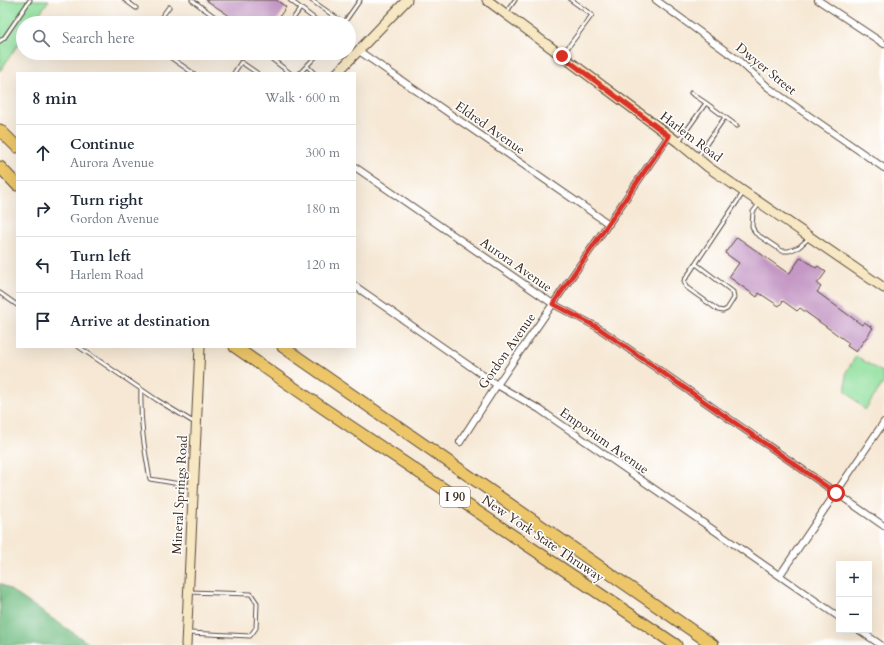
<!DOCTYPE html>
<meta charset="utf-8">
<style>
:root{--surface:#fff;--page:#f6f6f7;--text:#1f2937;--muted:#747a83;--line:#e0e1e3}
body{margin:0;font-family:Cardo,serif;background:var(--page);color:var(--text)}
.controls{position:absolute;right:12px;bottom:12px;display:grid;overflow:hidden;border-radius:0px;box-shadow:0 4px 16px #0002}
.controls button{width:36px;height:36px;display:grid;place-items:center;padding:0;border:0;border-bottom:1px solid var(--line);background:var(--surface);color:var(--text);font:20px sans-serif}
.stop{position:absolute;width:12px;height:12px;margin:-9px;border:3px solid #d93025;border-radius:50%;background:#fff}
.stop.end{background:#d93025;border-color:#fff;box-shadow:0 1px 4px #0008}
.list{margin:0;padding:0;list-style:none}
h2{display:flex;justify-content:space-between;align-items:center;height:52px;margin:0;padding:0 16px;font-size:17px}
h2 small{font-size:13px;font-weight:400;color:var(--muted)}
.list li{display:grid;grid-template-columns:26px 1fr auto;gap:12px;align-items:center;box-sizing:border-box;height:56px;padding:0 16px;border-top:1px solid var(--line)}
.list b{display:block;font-size:15px;white-space:nowrap}
.list p{margin:0;font-size:13px;white-space:nowrap;color:var(--muted)}
.list em{font-size:13px;font-style:normal;color:var(--muted)}
.icon{flex:none;width:22px;height:22px;fill:none;stroke:currentColor;stroke-width:2;stroke-linecap:round;stroke-linejoin:round}
.map{position:relative;flex:none;width:884px;height:645px;overflow:hidden}
.search{position:absolute;background:var(--surface);box-shadow:0 4px 16px #0002;left:16px;top:16px;width:340px;height:44px;display:flex;align-items:center;gap:10px;box-sizing:border-box;padding:0 14px;border-radius:22px;color:var(--muted);font-size:15px}
.panel{position:absolute;background:var(--surface);box-shadow:0 4px 16px #0002;left:16px;top:72px;width:340px;height:276px;border-radius:0px}
.map>svg:first-child{display:block}
</style>
<div class="map">
<svg width="884" height="645" viewBox="0 0 884 645">
<rect width="100%" height="100%" fill="#fff"/>
<filter id="ink" filterUnits="userSpaceOnUse"><feTurbulence type="fractalNoise" baseFrequency=".025" numOctaves="2"/><feDisplacementMap in="SourceGraphic" scale="8" xChannelSelector="R" yChannelSelector="G"/><feConvolveMatrix kernelMatrix="1 2 1 2 8 2 1 2 1" color-interpolation-filters="sRGB"/></filter>
<filter id="wash" filterUnits="userSpaceOnUse"><feTurbulence type="fractalNoise" baseFrequency=".012" numOctaves="4" result="noise"/><feDisplacementMap in="SourceGraphic" scale="16" xChannelSelector="R" yChannelSelector="G"/><feGaussianBlur stdDeviation="0.9" result="paint"/><feColorMatrix in="noise" values="0 0 0 0 0 0 0 0 0 0 0 0 0 0 0 0 0 1.4 0 .05"/><feComposite in="paint" operator="in"/></filter>
<g filter="url(#wash)">
<rect width="100%" height="100%" fill="#f6e8d4"/>
<path fill="#90df9d" stroke="#66845e" d="M 0,0 L 49,0 L 33,23 L 23,23 L 23,37 L 0,71 Z
M 856,356 L 882,372 L 884,382 L 865,410 L 846,391 L 846,372 Z"/>
<path fill="#74be84" stroke="#587451" d="M 0,583 L 91,645 L 0,645 Z"/>
<g id="blocks">
<path fill="#c498c4" d="M 206,0 L 276,0 L 286,7 L 275,23 L 240,23 Z
M 737,237 L 789,274 L 801,257 L 816,268 L 818,266 L 826,272 L 817,284 L 821,287 L 817,292 L 862,325 L 864,322 L 873,328 L 856,352 L 847,346 L 849,343 L 800,308 L 797,311 L 783,301 L 779,306 L 759,293 L 757,297 L 729,277 L 739,263 L 725,253 Z"/>
</g>
</g>
<g filter="url(#ink)">
<use href="#blocks" fill-opacity="0" stroke="#574639" stroke-width="1"/>
<g fill="none" stroke-linecap="round" stroke-linejoin="round">
<g stroke="#574639" stroke-width="5">
<path id="lane" d="M 125,0 L 136,8
M 192,0 L 223,23
M 290,0 L 320,23
M 311,0 L 344,23
M 506,13 L 515,0
M 157,23 L 169,7
M 290,23 L 300,9
M 344,23 L 360,0
M 0,41 L 4,38 L 30,0
M 164,53 L 193,73
M 264,53 L 290,73
M 563,54 L 592,15 L 571,0
M 307,66 L 314,73
M 234,73 L 241,62 L 257,73
M 300,73 L 319,53
M 691,93 L 706,103
M 679,141 L 706,103 L 737,126
M 698,156 L 725,117
M 759,204 L 753,212 L 752,226 L 755,233 L 782,251 L 789,251 L 799,247 L 808,239
M 696,264 L 733,292 L 734,298 L 727,309 L 723,311 L 718,310 L 686,287 L 684,281 L 743,193
M 0,293 L 17,305
M 79,347 L 157,400 L 195,423
M 141,389 C 140,422 144,447 150,479 L 192,486
M 189,633 L 250,636 L 256,628 L 257,603 L 251,594 L 189,592"/>
</g>
<g stroke="#574639" stroke-width="8">
<path id="street" d="M 656,0 L 738,60 L 769,88 L 884,168
M 818,0 L 884,44
M 359,51 L 609,224
M 355,167 L 553,304 L 597,327 L 884,526
M 355,286 L 497,385 L 539,409 L 839,617
M 460,442 L 497,385 L 669,136
M 780,575 L 884,422
M 859,630 L 881,645"/>
</g>
<g stroke="#574639" stroke-width="11">
<path id="secondary" d="M 487,0 L 678,142 L 708,167 L 884,288
M 337,73 L 407,0
M 186,645 L 200,347"/>
</g>
<g stroke="#574639" stroke-width="13">
<path id="highway" d="M 0,130 L 17,147
M 0,167 L 17,185
M 235,347 L 323,408 L 676,645
M 283,347 L 713,645"/>
</g>
<use href="#lane" stroke="#fff" stroke-width="3"/>
<use href="#street" stroke="#fff" stroke-width="6"/>
<use href="#secondary" stroke="#f7e8c3" stroke-width="9"/>
<use href="#highway" stroke="#ecc669" stroke-width="11"/>
</g>
</g>
<g fill="none" stroke-linecap="round" stroke-linejoin="round" filter="url(#ink)">
<path stroke="#d93025" stroke-width="5" d="M 562,56 L 669,136 L 553,304 L 597,327 L 836,493"/>
</g>
<g text-anchor="middle" dominant-baseline="central" stroke-width="3" stroke-linejoin="round" paint-order="stroke">
<rect fill="#fff" stroke="#766a62" stroke-width="1" x="440" y="487" width="30" height="20" rx="3"/>
<g font-size="12" font-weight="bold" fill="#3b2a1e">
<text x="455" y="497">I 90</text>
</g>
<g font-size="13" fill="#3b2a1e" stroke="#fff">
<text transform="translate(766 69) rotate(39)">Dwyer Street</text>
<text transform="translate(490 128) rotate(35)">Eldred Avenue</text>
<text transform="translate(691 137) rotate(37)">Harlem Road</text>
<text transform="translate(516 265) rotate(35)">Aurora Avenue</text>
<text transform="translate(507 351) rotate(-55)">Gordon Avenue</text>
<text transform="translate(604 441) rotate(35)">Emporium Avenue</text>
<text transform="translate(180 495) rotate(-87)">Mineral Springs Road</text>
<text transform="translate(543 539) rotate(34)">New York State Thruway</text>
</g>
</g>
</svg>
<div class="controls">
<button>+</button>
<button>−</button>
</div>
<div class="stop" style="left:836px;top:493px"></div>
<div class="stop end" style="left:562px;top:56px"></div>
<div class="search"><svg class="icon" aria-label="search" viewBox="0 0 24 24"><circle cx="10" cy="10" r="6"/><path d="M15 15l6 6"/></svg>Search here</div>
<section class="panel">
<h2>8 min<small>Walk · 600 m</small></h2>
<ul class="list">
<li><svg class="icon" aria-label="ahead" viewBox="0 0 24 24"><path d="M12 20V5M6 11l6-6 6 6"/></svg><div><b>Continue</b><p>Aurora Avenue</p></div><em>300 m</em></li>
<li><svg class="icon" aria-label="right" viewBox="0 0 24 24"><path d="M7 20v-9h11M14 6l5 5-5 5"/></svg><div><b>Turn right</b><p>Gordon Avenue</p></div><em>180 m</em></li>
<li><svg class="icon" aria-label="left" viewBox="0 0 24 24"><path d="M17 20v-9H6M10 6l-5 5 5 5"/></svg><div><b>Turn left</b><p>Harlem Road</p></div><em>120 m</em></li>
<li><svg class="icon" aria-label="arrive" viewBox="0 0 24 24"><path d="M6 21V4h12l-3 4 3 4H6"/></svg><div><b>Arrive at destination</b></div></li>
</ul>
</section>
</div>
